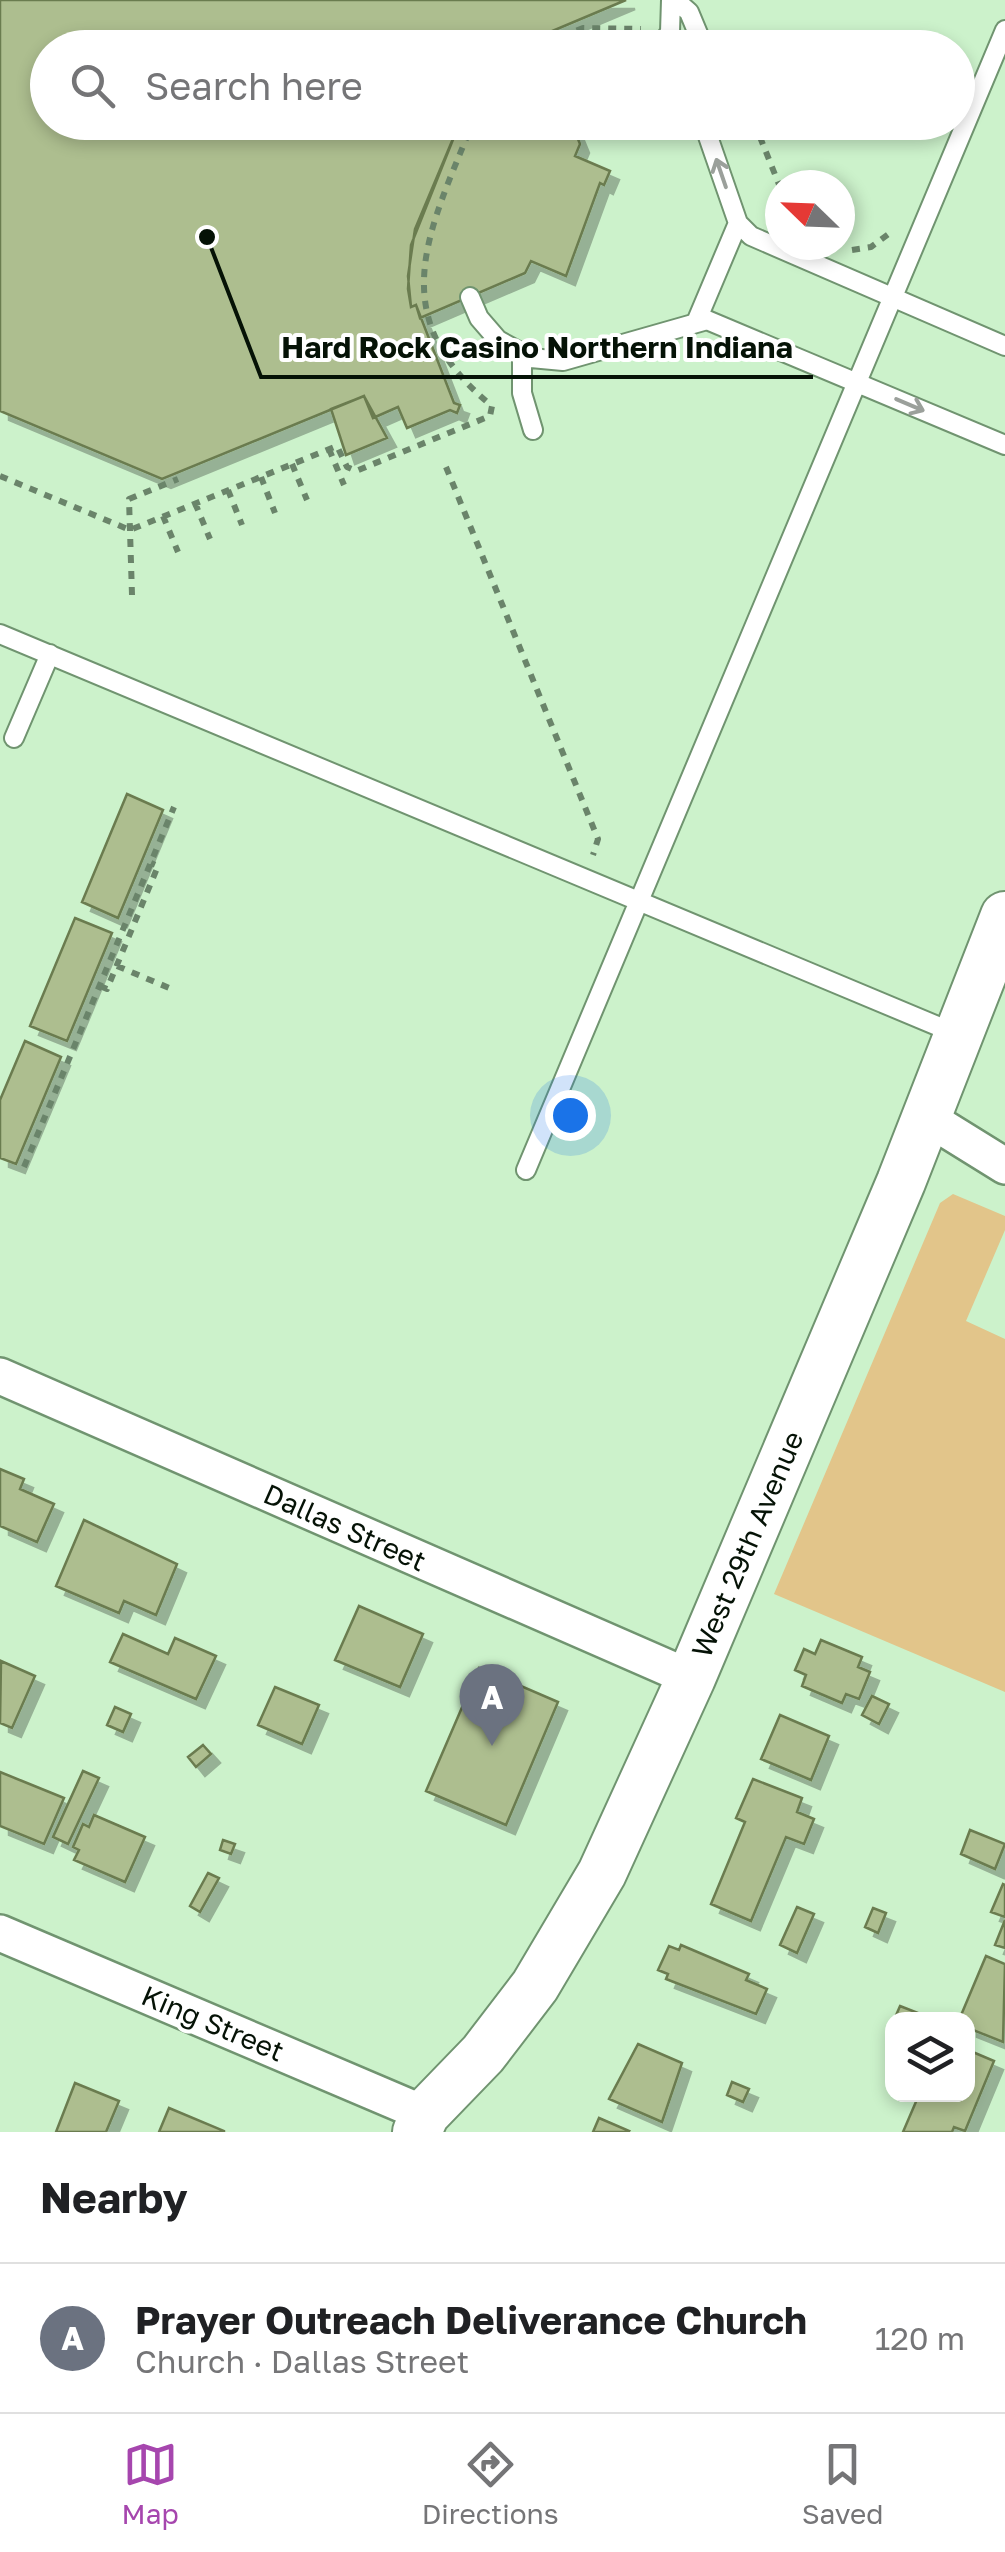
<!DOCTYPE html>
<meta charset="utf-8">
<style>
:root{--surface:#fff;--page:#f2f2f2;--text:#202124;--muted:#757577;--line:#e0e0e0;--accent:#a646ae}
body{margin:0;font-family:"Golos Text",sans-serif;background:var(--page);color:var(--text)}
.controls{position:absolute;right:30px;bottom:30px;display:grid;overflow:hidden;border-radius:20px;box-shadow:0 5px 15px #0003}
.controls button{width:90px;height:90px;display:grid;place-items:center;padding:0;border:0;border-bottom:2px solid var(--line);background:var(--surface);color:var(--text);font:50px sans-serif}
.compass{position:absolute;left:765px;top:170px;width:90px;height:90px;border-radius:50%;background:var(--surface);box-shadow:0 5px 15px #0003;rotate:293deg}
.you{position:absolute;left:570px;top:1115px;width:35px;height:35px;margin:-25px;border:8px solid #fff;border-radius:50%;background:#1a73e8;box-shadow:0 0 0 15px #1a73e833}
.badge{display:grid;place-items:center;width:65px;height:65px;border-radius:50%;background:var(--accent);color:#fff;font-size:32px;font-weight:700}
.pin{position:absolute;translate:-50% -82px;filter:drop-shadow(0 2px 5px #0008)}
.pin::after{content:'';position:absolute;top:52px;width:35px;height:30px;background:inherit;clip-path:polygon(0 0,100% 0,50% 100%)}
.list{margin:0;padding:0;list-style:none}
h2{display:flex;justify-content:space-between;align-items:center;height:130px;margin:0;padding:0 40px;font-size:42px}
h2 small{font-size:32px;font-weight:400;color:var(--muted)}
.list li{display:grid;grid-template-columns:65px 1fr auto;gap:30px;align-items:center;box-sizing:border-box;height:150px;padding:0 40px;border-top:2px solid var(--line)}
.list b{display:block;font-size:38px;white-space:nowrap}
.list p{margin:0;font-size:32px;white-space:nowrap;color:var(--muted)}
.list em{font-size:32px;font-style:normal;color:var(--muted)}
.icon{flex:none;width:55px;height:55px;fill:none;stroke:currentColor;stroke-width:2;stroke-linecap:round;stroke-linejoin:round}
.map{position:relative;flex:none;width:1005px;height:2132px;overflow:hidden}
.search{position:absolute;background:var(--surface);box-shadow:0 5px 15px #0003;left:30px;right:30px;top:30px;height:110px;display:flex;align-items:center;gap:25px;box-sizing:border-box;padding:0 35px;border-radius:55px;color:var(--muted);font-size:38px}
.sheet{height:280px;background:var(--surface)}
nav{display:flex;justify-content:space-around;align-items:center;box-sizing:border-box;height:140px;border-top:2px solid var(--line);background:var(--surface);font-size:28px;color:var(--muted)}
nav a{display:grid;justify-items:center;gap:5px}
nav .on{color:var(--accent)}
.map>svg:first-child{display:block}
</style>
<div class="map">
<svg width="1005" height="2132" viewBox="0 0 1005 2132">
<defs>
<filter id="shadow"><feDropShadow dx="9" dy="9" stdDeviation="0" flood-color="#0004"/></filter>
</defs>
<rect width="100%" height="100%" fill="#ccf2cb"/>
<path fill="#e2c58a" d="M 953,1194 L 1005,1216 L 1005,1230 L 966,1321 L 1005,1339 L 1005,1692 L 774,1594 L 940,1203 Z"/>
<path fill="#adbe8f" stroke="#6b7b4f" stroke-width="2.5" filter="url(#shadow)" d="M 0,0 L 626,0 L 512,48 L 48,48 L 48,122 L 460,122 L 415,229 L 408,276 L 411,307 L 416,305 L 454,403 L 460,405 L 457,413 L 450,410 L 407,428 L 398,407 L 373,418 L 364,396 L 162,479 L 0,411 Z
M 537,38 L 541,48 L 512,48 L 524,40 L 525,45 Z
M 460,122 L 571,122 L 580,144 L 575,156 L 610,171 L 604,185 L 600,183 L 566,276 L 531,261 L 525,273 L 420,318 L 416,305 L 411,307 L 408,289 L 411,245 Z
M 364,396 L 387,438 L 346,455 L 331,409 Z
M 127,794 L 163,810 L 118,918 L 82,902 Z
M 75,918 L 112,933 L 67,1041 L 30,1026 Z
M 25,1041 L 61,1057 L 16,1164 L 0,1158 L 0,1100 Z
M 0,1469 L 24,1479 L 20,1489 L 54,1504 L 37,1542 L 0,1526 Z
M 84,1520 L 177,1564 L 156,1615 L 124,1601 L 119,1613 L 56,1586 Z
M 359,1606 L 423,1634 L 400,1687 L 335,1660 Z
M 123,1634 L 168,1654 L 175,1638 L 216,1656 L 196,1699 L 110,1662 Z
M 821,1640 L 862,1657 L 858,1667 L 870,1672 L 859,1699 L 846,1694 L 842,1703 L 802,1686 L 806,1675 L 795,1670 L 804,1649 L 815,1654 Z
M 1,1661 L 35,1676 L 12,1728 L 0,1723 Z
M 479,1668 L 558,1702 L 506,1825 L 426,1791 Z
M 275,1687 L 319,1705 L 302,1744 L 258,1725 Z
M 872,1696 L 889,1704 L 879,1724 L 862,1715 Z
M 115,1707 L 131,1714 L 123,1732 L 107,1725 Z
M 780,1715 L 829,1736 L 811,1780 L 761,1759 Z
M 203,1745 L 211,1754 L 196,1767 L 188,1757 Z
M 83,1771 L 99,1778 L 68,1844 L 53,1837 Z
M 0,1772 L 64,1798 L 44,1844 L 0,1826 Z
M 753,1779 L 802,1798 L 797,1812 L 814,1819 L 804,1844 L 786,1837 L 751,1921 L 711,1904 L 745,1822 L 736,1818 Z
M 94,1815 L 145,1837 L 125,1882 L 74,1860 L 79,1850 L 73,1847 L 83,1824 L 89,1827 Z
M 970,1830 L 1005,1844 L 995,1869 L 961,1854 Z
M 223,1840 L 235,1844 L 231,1854 L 220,1850 Z
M 208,1873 L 219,1878 L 200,1912 L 190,1906 Z
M 1003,1884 L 1005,1885 L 1005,1917 L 991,1912 Z
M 797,1907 L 814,1914 L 797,1953 L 780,1945 Z
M 873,1908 L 886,1913 L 878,1933 L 865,1927 Z
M 1005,1920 L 1005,1948 L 995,1945 Z
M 681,1945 L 749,1974 L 746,1980 L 767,1989 L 756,2014 L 666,1979 L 668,1974 L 658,1970 L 669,1946 L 679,1950 Z
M 986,1956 L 1005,1964 L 1003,2042 L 968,2028 L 968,2020 L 959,2020 Z
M 900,2006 L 918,2013 L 916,2020 L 894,2020 Z
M 638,2044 L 682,2063 L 662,2122 L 609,2099 Z
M 968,2050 L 994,2061 L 965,2131 L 954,2127 L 952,2132 L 903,2132 L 918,2097 L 912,2094 L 968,2094 Z
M 732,2082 L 749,2089 L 743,2102 L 727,2095 Z
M 75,2083 L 119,2101 L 106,2132 L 56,2132 Z
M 169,2108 L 224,2131 L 224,2132 L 159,2132 Z
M 599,2118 L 629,2131 L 628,2132 L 593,2132 Z"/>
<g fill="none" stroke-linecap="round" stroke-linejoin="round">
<g stroke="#709470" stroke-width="22">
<path id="lane" d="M 675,0 L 689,12 L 704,48
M 659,48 L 670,32 L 671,0
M 703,122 L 738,223 L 751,236 L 1005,346
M 470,297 L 479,318 L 498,340 L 531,358 L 563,361 L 707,320 L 1005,445
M 697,320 L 738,223
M 522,355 L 522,393 L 533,430
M 0,634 L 959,1035
M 14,738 L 50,654
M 526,1170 L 1005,30"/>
</g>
<g stroke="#709470" stroke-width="40">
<path id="street" d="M 926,1117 L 1005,1166
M 0,1376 L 691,1678
M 0,1933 L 425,2114"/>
</g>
<g stroke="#709470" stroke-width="52">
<path id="secondary" d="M 417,2132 L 425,2114 L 483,2054 L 535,1986 L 602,1873 L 691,1678 L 901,1182 L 1005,916"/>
</g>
<path stroke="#6a846a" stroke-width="6" stroke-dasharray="8 8" stroke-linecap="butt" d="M 532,48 L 583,28 L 641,29
M 754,122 L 780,187
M 852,250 L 871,247 L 890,233
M 329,449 L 344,485
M 292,464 L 307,500
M 446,467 L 598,839 L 593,855
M 0,476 L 130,530 L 337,446 L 347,467 L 356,471 L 490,416 L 492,406 C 382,316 428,233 473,122
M 261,477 L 275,513
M 228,490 L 242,525
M 195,503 L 210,539
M 163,516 L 178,552
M 132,595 L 129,499 L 178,479
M 117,966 L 174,990
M 100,986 L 107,989 L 158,866 L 151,863
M 24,1167 L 174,807"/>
<use href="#lane" stroke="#fff" stroke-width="18"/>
<use href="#street" stroke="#fff" stroke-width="35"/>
<use href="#secondary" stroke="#fff" stroke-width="48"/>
</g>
<defs><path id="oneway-shaft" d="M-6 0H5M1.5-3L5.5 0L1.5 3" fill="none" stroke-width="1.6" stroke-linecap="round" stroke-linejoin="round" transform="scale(2.5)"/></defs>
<g stroke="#9ba09b">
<use href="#oneway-shaft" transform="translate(721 173) rotate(-109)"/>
<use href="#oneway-shaft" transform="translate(910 405) rotate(23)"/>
</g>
<g text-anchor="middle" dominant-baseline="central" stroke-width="8" stroke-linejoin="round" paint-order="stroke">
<g font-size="28" fill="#051206" stroke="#fff">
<text transform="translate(345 1527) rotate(24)">Dallas Street</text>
<text transform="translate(747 1544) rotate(-67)">West 29th Avenue</text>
<text transform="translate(213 2023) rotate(23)">King Street</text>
</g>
</g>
<path fill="none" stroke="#051206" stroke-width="4" d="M207 237L261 377H813"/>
<circle fill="#051206" stroke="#fff" stroke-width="4" cx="207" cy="237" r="10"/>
<g font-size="30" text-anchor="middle" font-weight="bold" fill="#051206" stroke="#fff" stroke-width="8" stroke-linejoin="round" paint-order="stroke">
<text x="537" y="358">Hard Rock Casino Northern Indiana</text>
</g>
</svg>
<div class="controls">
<button><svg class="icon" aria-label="layers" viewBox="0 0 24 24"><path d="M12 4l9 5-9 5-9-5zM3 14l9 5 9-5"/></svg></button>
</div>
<svg class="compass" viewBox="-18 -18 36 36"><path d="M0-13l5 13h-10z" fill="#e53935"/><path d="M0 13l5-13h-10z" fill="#757577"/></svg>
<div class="you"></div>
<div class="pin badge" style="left:492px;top:1746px;background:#6b7280">A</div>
<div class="search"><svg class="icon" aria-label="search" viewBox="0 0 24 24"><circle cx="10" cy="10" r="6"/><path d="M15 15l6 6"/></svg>Search here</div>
</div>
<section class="sheet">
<h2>Nearby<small></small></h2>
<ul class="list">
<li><span class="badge" style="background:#6b7280">A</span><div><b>Prayer Outreach Deliverance Church</b><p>Church · Dallas Street</p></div><em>120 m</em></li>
</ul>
</section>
<nav>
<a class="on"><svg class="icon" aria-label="map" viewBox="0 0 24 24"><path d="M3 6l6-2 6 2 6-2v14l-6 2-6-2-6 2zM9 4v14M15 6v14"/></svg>Map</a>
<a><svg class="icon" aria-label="directions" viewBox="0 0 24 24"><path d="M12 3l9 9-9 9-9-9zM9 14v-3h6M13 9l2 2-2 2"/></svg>Directions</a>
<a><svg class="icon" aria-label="saved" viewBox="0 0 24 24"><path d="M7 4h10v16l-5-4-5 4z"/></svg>Saved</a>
</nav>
